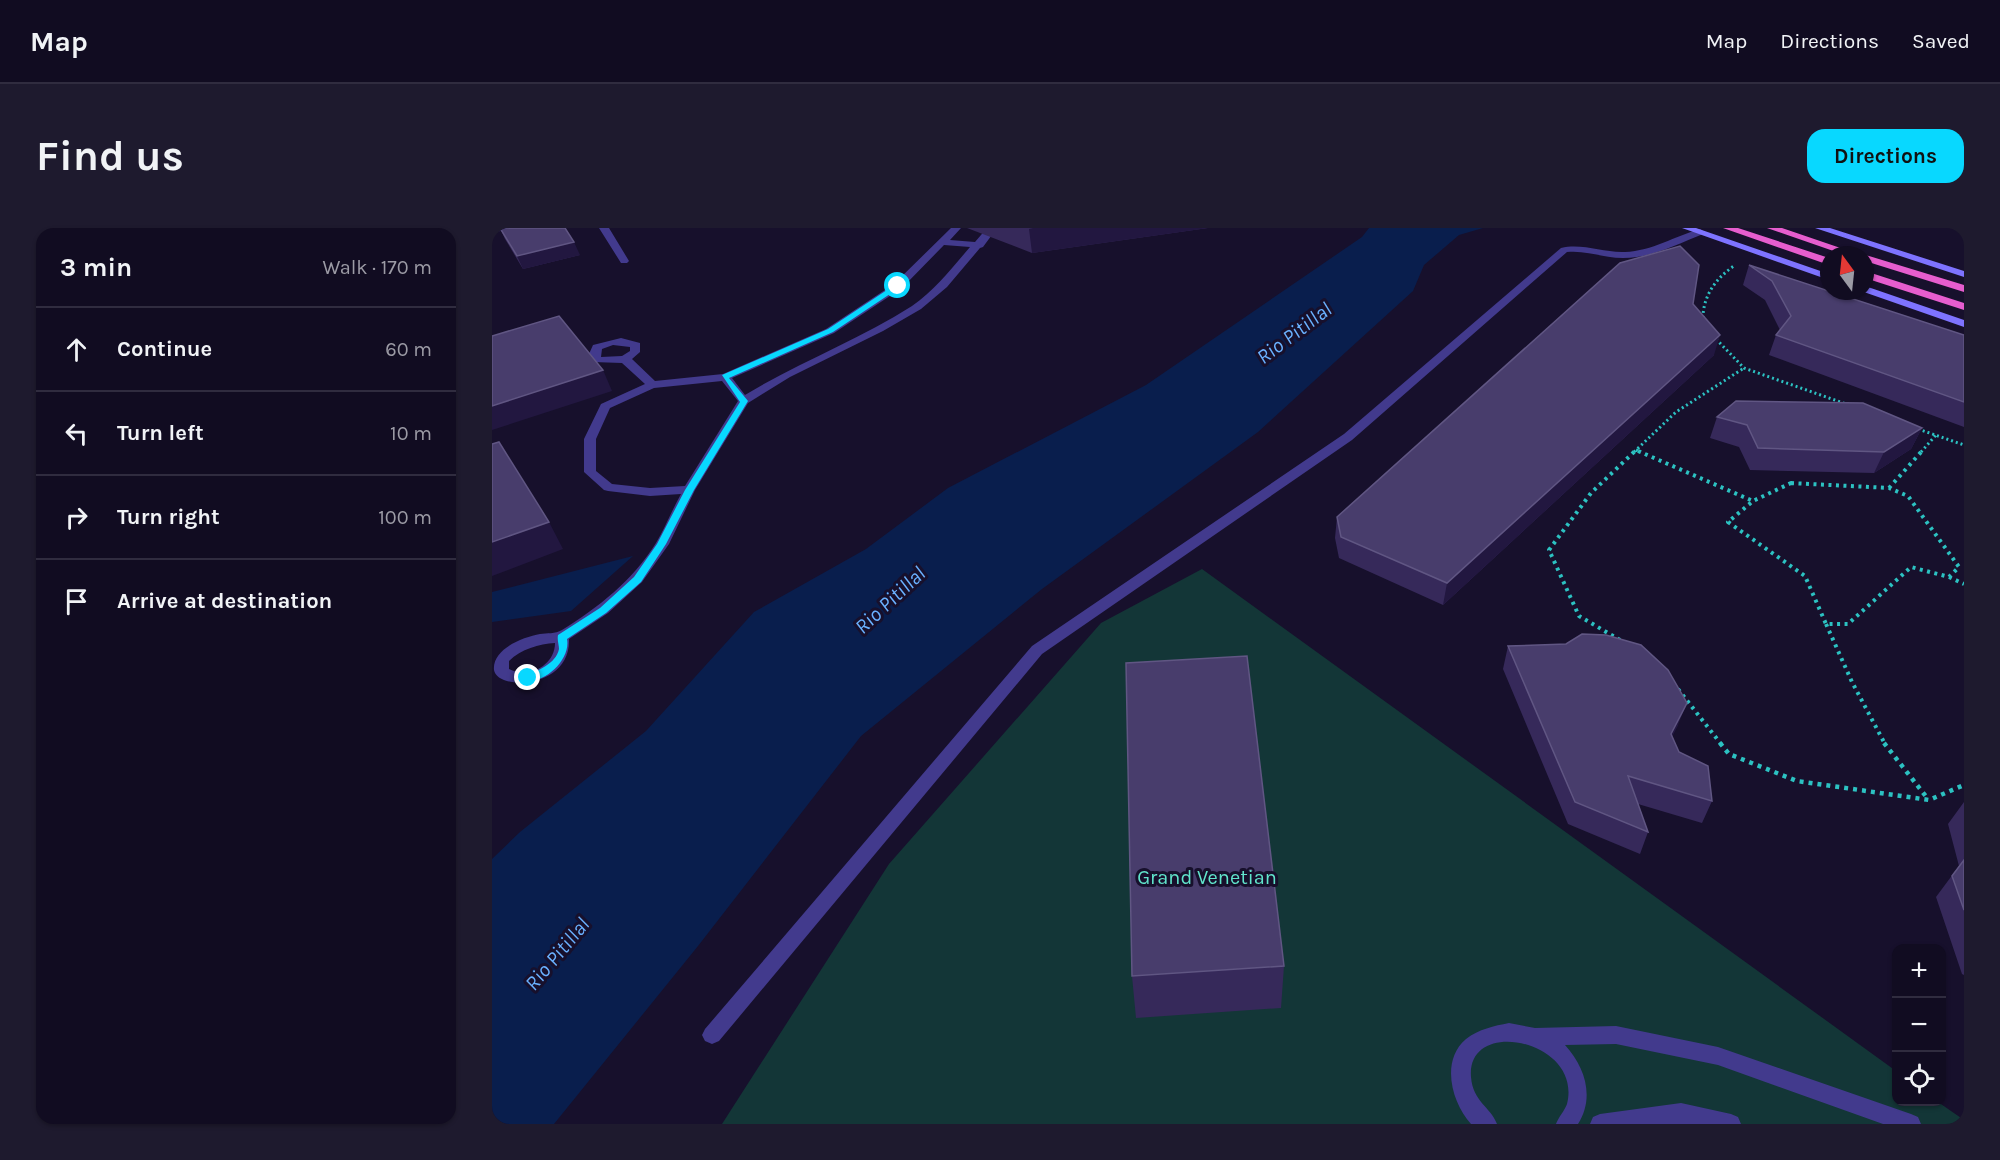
<!DOCTYPE html>
<meta charset="utf-8">
<style>
:root{--surface:#110c21;--page:#1e1a2e;--text:#f1f3f6;--muted:#9c9ba5;--line:#302c3f;--accent:#08d8ff}
body{margin:0;font-family:Karla,sans-serif;background:var(--page);color:var(--text)}
.controls{position:absolute;right:18px;bottom:18px;display:grid;overflow:hidden;border-radius:12px;box-shadow:0 2px 4px #0004}
.controls button{width:54px;height:54px;display:grid;place-items:center;padding:0;border:0;border-bottom:2px solid var(--line);background:var(--surface);color:var(--text);font:30px sans-serif}
.compass{position:absolute;left:1328px;top:18px;width:54px;height:54px;border-radius:50%;background:var(--surface);box-shadow:0 2px 4px #0004;rotate:345deg}
.stop{position:absolute;width:18px;height:18px;margin:-14px;border:4px solid #08d8ff;border-radius:50%;background:#fff}
.stop.end{background:#08d8ff;border-color:#fff;box-shadow:0 2px 6px #0008}
.list{margin:0;padding:0;list-style:none}
h2{display:flex;justify-content:space-between;align-items:center;height:78px;margin:0;padding:0 24px;font-size:26px}
h2 small{font-size:20px;font-weight:400;color:var(--muted)}
.list li{display:grid;grid-template-columns:39px 1fr auto;gap:18px;align-items:center;box-sizing:border-box;height:84px;padding:0 24px;border-top:2px solid var(--line)}
.list b{display:block;font-size:22px;white-space:nowrap}
.list em{font-size:20px;font-style:normal;color:var(--muted)}
.icon{flex:none;width:33px;height:33px;fill:none;stroke:currentColor;stroke-width:2;stroke-linecap:round;stroke-linejoin:round}
.map{position:relative;flex:none;width:1472px;height:896px;overflow:hidden;border-radius:18px}
header{display:flex;align-items:center;gap:36px;box-sizing:border-box;height:84px;padding:0 30px;background:var(--surface);border-bottom:2px solid var(--line)}
header strong{font-size:28px}
nav{display:flex;gap:33px;margin-inline-start:auto;font-size:21px}
.intro{display:flex;align-items:center;justify-content:space-between;box-sizing:border-box;height:144px;padding:0 36px}
h1{margin:0;font-size:42px}
.button{padding:15px 27px;border-radius:18px;background:var(--accent);color:#111;font-size:21px;font-weight:700}
main{display:flex;gap:36px;padding:0 36px}
aside{flex:1;background:var(--surface);border-radius:18px;box-shadow:0 2px 4px #0004}
.map>svg:first-child{display:block}
</style>
<header>
<strong>Map</strong>
<nav><a>Map</a><a>Directions</a><a>Saved</a></nav>
</header>
<div class="intro"><h1>Find us</h1><a class="button">Directions</a></div>
<main>
<aside>
<h2>3 min<small>Walk · 170 m</small></h2>
<ul class="list">
<li><svg class="icon" aria-label="ahead" viewBox="0 0 24 24"><path d="M12 20V5M6 11l6-6 6 6"/></svg><div><b>Continue</b></div><em>60 m</em></li>
<li><svg class="icon" aria-label="left" viewBox="0 0 24 24"><path d="M17 20v-9H6M10 6l-5 5 5 5"/></svg><div><b>Turn left</b></div><em>10 m</em></li>
<li><svg class="icon" aria-label="right" viewBox="0 0 24 24"><path d="M7 20v-9h11M14 6l5 5-5 5"/></svg><div><b>Turn right</b></div><em>100 m</em></li>
<li><svg class="icon" aria-label="arrive" viewBox="0 0 24 24"><path d="M6 21V4h12l-3 4 3 4H6"/></svg><div><b>Arrive at destination</b></div></li>
</ul>
</aside>
<div class="map">
<svg width="1472" height="896" viewBox="0 0 1472 896">
<rect width="100%" height="100%" fill="#17102c"/>
<path fill="#133637" d="M 710,341 L 1404,843 L 1404,874 L 1446,874 L 1472,892 L 1472,896 L 230,896 L 397,636 L 609,395 Z"/>
<path fill="#091e4d" d="M 877,0 L 991,0 L 967,7 L 932,37 L 921,63 L 766,204 L 550,361 L 369,508 L 206,718 L 62,896 L 0,896 L 0,631 L 28,604 L 154,503 L 262,384 L 374,321 L 456,260 L 654,157 L 870,9 Z
M 141,328 L 79,383 L 0,394 L 0,364 Z"/>
<g fill="none" stroke-linecap="round" stroke-linejoin="round">
<path stroke="#2cc2c2" stroke-width="3" stroke-dasharray="2 3" stroke-linecap="butt" d="M 1211,90 C 1211,68 1224,50 1242,38
M 1224,111 L 1252,140 L 1354,176
M 1426,201 L 1472,217
M 1144,222 L 1149,224
M 1142,224 L 1184,184 L 1252,140
M 1429,224 L 1444,207"/>
<path stroke="#2cc2c2" stroke-width="4" stroke-dasharray="3 4.5" stroke-linecap="butt" d="M 1146,223 L 1261,273
M 1299,255 L 1397,260 L 1416,268 L 1467,339 L 1457,349 L 1419,339 L 1356,396 L 1334,396 L 1313,348 L 1236,294 L 1261,273 Z
M 1397,260 L 1430,223
M 1457,349 L 1472,356
M 1334,396 L 1360,454 L 1393,516
M 1128,412 L 1087,388 L 1057,322 L 1099,265 L 1143,223
M 1186,461 L 1229,516"/>
<path stroke="#2cc2c2" stroke-width="4.5" stroke-dasharray="4 5" stroke-linecap="butt" d="M 1228,515 L 1237,526 L 1305,553 L 1437,572 L 1472,557
M 1392,515 L 1436,571"/>
<path fill="#423a8d" fill-rule="evenodd" d="M 459,0 L 469,0 L 458,12 L 483,14 L 495,0 L 505,0 L 491,19 L 488,20 L 455,59 L 429,81 L 391,103 L 298,149 L 256,175 L 203,262 L 177,316 L 150,354 L 116,385 L 77,411 C 79,461 5,463 2,442 C 0,421 31,409 48,406 C 55,405 63,406 70,402 C 107,379 140,353 164,315 C 173,300 180,282 189,266 L 158,268 L 116,263 L 112,262 L 92,244 L 92,211 L 109,176 L 153,156 L 130,135 L 101,134 L 97,126 L 101,117 L 129,110 L 148,115 L 148,124 L 140,131 L 163,153 L 231,146 L 334,101 L 402,56 ZM 452,17 L 478,19 C 460,40 443,62 420,78 C 367,112 307,134 253,167 L 240,150 L 342,105 L 410,60 ZM 121,117 L 138,119 L 138,123 L 130,128 L 109,129 L 110,121 ZM 230,153 L 246,173 L 193,258 L 158,260 L 120,256 L 104,243 L 104,211 L 118,180 L 162,160 ZM 63,415 C 63,438 36,451 17,441 L 17,433 C 29,421 47,416 63,415 Z
M 1208,1 L 1213,4 L 1211,6 C 1186,16 1159,30 1131,30 C 1112,30 1094,22 1075,24 L 860,212 L 550,426 L 227,813 L 220,816 L 213,813 L 210,807 L 213,801 L 540,418 L 852,206 L 1069,20 C 1091,15 1111,25 1133,24 C 1160,23 1183,8 1208,1 Z
M 1017,795 L 1043,800 L 1124,798 L 1226,819 L 1419,886 L 1426,889 L 1429,896 L 1391,896 L 1226,837 L 1124,816 L 1073,817 C 1093,839 1103,869 1086,896 L 1064,896 C 1066,890 1073,882 1075,876 C 1091,812 974,788 979,849 C 981,874 998,878 1005,896 L 979,896 C 960,875 948,833 974,811 C 987,801 1002,798 1017,795 Z
M 1189,875 L 1239,886 L 1246,889 L 1249,896 L 1098,896 L 1101,889 L 1108,886 Z"/>
<path fill="#423a8d" fill-rule="evenodd" d="M 0,0 L 16,0 L 0,6 Z
M 107,0 L 117,0 L 137,33 L 135,35 L 129,35 Z"/>
<path fill="#7e73ff" fill-rule="evenodd" d="M 1190,0 L 1204,0 L 1337,46 L 1337,52 Z
M 1323,0 L 1338,0 L 1472,43 L 1472,49 Z
M 1373,58 L 1472,92 L 1472,99 L 1369,63 L 1373,63 Z"/>
<path fill="#e65dce" fill-rule="evenodd" d="M 1231,0 L 1246,0 L 1337,30 L 1337,37 Z
M 1275,0 L 1290,0 L 1369,27 L 1353,27 Z
M 1372,27 L 1377,28 L 1472,57 L 1472,64 L 1373,33 Z
M 1373,43 L 1472,75 L 1472,82 L 1373,50 Z"/>
</g>
<path fill="#36295a" d="M 8,0 L 88,27 L 31,41 L 13,11 Z
M 475,0 L 716,0 L 540,25 Z
M 1257,37 L 1472,107 L 1472,199 L 1277,127 L 1284,107 L 1288,102 L 1273,72 L 1251,57 Z
M 1201,76 L 1222,127 L 951,377 L 847,330 L 843,310 L 845,289 Z
M 1225,189 L 1430,200 L 1419,221 L 1382,245 L 1258,242 L 1247,219 L 1218,210 Z
M 1016,418 L 1186,497 L 1180,508 L 1187,524 L 1220,573 L 1210,595 L 1146,576 L 1156,604 L 1148,626 L 1076,596 L 1011,441 Z
M 1472,574 L 1472,747 L 1470,746 L 1444,669 L 1467,638 L 1456,596 Z
M 792,738 L 789,780 L 644,790 L 640,748 Z"/>
<path fill="#221740" d="M 541,0 L 716,0 L 540,25 L 537,1 Z
M 82,14 L 88,27 L 31,41 L 25,28 Z
M 1228,107 L 1222,127 L 951,377 L 955,355 Z
M 111,142 L 120,163 L 0,202 L 0,178 Z
M 1430,200 L 1419,221 L 1382,245 L 1392,224 Z
M 57,294 L 71,321 L 0,348 L 0,314 Z
M 1195,475 L 1186,497 L 1171,528 L 1179,506 Z"/>
<path fill="#483d6c" stroke="#605683" stroke-width="1.5" d="M 8,0 L 73,0 L 82,14 L 25,28 Z
M 1188,18 L 1207,37 L 1201,76 L 1228,107 L 955,355 L 849,309 L 845,289 L 1128,35 Z
M 1257,37 L 1472,107 L 1472,174 L 1284,107 L 1299,88 L 1280,53 Z
M 67,88 L 111,142 L 0,178 L 0,108 Z
M 1244,173 L 1371,175 L 1430,200 L 1392,224 L 1266,220 L 1255,197 L 1225,189 Z
M 7,214 L 57,294 L 0,314 L 0,216 Z
M 1090,406 L 1114,407 L 1149,417 L 1176,442 L 1195,475 L 1179,506 L 1187,524 L 1216,538 L 1220,573 L 1136,548 L 1156,604 L 1083,574 L 1016,418 L 1074,416 Z
M 755,428 L 792,738 L 640,748 L 634,435 Z
M 1472,632 L 1472,682 L 1460,648 Z"/>
<path fill="#08d8ff" d="M 404,56 L 410,58 L 341,104 L 237,150 L 256,173 L 202,262 L 174,316 L 149,354 L 114,385 L 75,411 C 79,431 53,456 33,453 L 33,448 C 45,443 64,436 67,421 C 67,417 65,412 66,407 L 108,380 L 142,349 L 165,316 L 193,262 L 248,174 L 230,147 L 336,101 Z"/>
<g text-anchor="middle" dominant-baseline="central" stroke-width="6" stroke-linejoin="round" paint-order="stroke">
<g font-size="20" fill="#61e5cc" stroke="#17102c">
<text x="715" y="649">Grand Venetian</text>
</g>
<g font-size="21" font-style="italic" fill="#6ab1ff" stroke="#17102c">
<text transform="translate(802 105) rotate(-37)">Rio Pitillal</text>
<text transform="translate(398 372) rotate(-43)">Rio Pitillal</text>
<text transform="translate(65 726) rotate(-50)">Rio Pitillal</text>
</g>
</g>
</svg>
<div class="controls">
<button>+</button>
<button>−</button>
<button><svg class="icon" aria-label="locate" viewBox="0 0 24 24"><circle cx="12" cy="12" r="6"/><path d="M12 2v4M12 18v4M2 12h4M18 12h4"/></svg></button>
</div>
<svg class="compass" viewBox="-18 -18 36 36"><path d="M0-13l5 13h-10z" fill="#e53935"/><path d="M0 13l5-13h-10z" fill="#9c9ba5"/></svg>
<div class="stop" style="left:406px;top:58px"></div>
<div class="stop end" style="left:36px;top:450px"></div>
</div>
</main>
